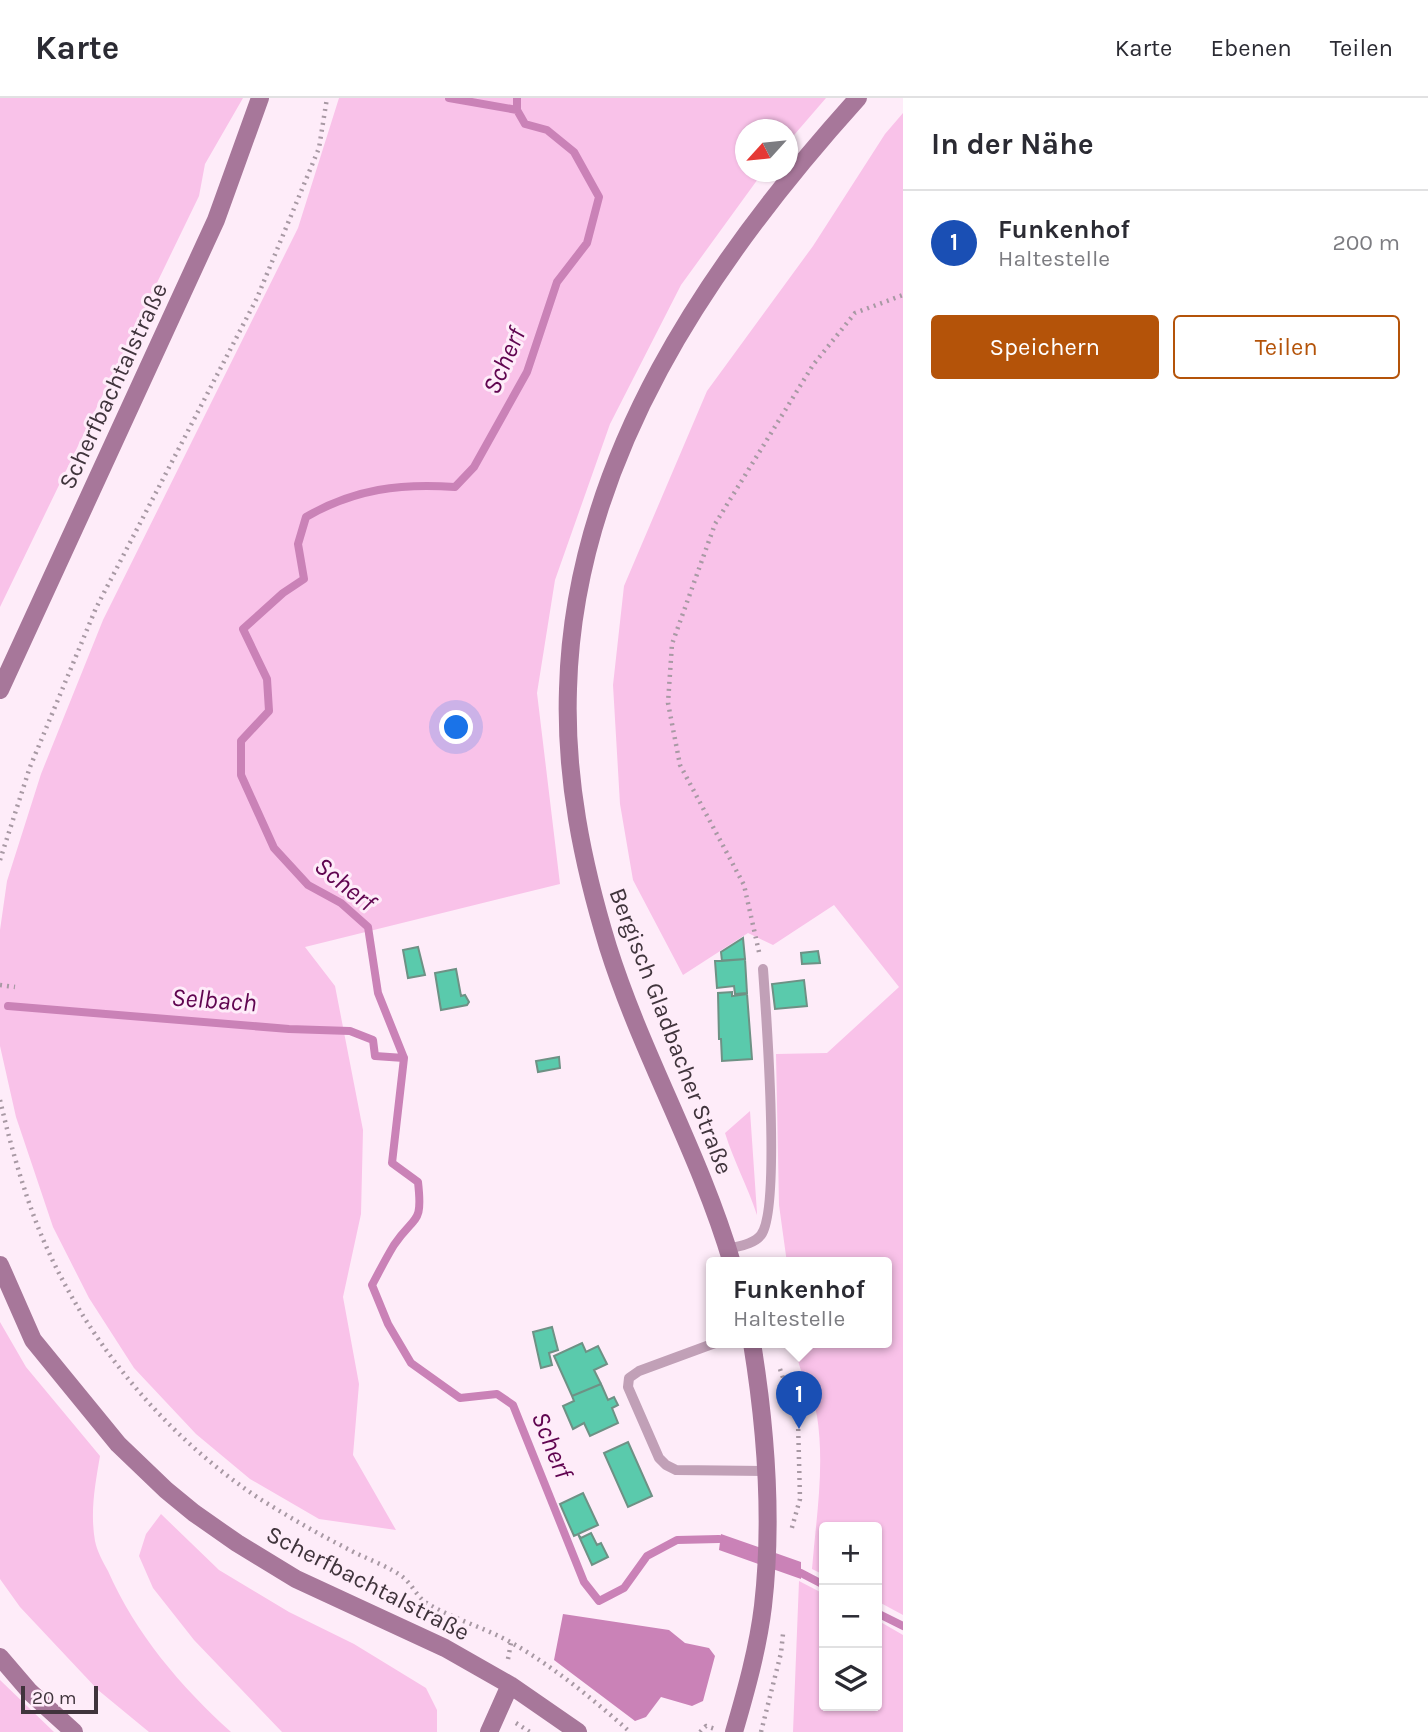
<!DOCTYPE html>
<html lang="de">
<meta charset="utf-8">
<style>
:root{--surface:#fff;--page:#f2f2f3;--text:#2b2b33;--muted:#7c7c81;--line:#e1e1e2;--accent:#b45309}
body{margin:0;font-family:Karla,sans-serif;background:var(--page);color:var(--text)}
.controls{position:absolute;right:21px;bottom:21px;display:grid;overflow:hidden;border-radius:7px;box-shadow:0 2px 5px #0004}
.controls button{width:63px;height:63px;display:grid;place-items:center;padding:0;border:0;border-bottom:2px solid var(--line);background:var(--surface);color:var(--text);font:35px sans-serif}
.compass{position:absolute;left:735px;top:21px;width:63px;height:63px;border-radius:50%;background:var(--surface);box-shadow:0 2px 5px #0004;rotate:243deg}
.scale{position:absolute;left:21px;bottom:18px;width:77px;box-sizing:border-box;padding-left:7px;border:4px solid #40343c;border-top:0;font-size:19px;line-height:24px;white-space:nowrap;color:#40343c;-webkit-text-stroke:5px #feecf9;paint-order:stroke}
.you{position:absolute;left:457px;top:630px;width:24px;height:24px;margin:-18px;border:5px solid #fff;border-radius:50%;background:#1a73e8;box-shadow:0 0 0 10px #1a73e833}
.badge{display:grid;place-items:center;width:46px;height:46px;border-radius:50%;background:var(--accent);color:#fff;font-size:23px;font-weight:700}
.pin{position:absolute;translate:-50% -58px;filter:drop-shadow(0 2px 4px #0008)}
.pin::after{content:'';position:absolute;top:37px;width:24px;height:21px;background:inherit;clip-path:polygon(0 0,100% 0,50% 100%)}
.popup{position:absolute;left:706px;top:1159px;width:186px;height:91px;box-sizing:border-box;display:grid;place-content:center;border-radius:7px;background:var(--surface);filter:drop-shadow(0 2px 5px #0005);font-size:23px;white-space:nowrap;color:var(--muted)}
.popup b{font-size:26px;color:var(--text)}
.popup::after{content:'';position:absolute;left:50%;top:100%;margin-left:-14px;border:14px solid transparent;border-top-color:var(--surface)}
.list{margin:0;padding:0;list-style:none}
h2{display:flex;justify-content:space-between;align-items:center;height:91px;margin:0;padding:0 28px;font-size:30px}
h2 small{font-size:23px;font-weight:400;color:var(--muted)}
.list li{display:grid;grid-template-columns:46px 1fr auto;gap:21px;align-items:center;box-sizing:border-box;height:105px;padding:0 28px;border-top:2px solid var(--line)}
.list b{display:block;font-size:26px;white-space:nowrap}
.list p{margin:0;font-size:23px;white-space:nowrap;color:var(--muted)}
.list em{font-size:23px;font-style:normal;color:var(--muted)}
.actions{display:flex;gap:14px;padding:21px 28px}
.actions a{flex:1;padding:16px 0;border:2px solid var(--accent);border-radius:7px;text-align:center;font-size:24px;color:var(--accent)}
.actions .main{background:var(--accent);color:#fff}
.icon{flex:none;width:38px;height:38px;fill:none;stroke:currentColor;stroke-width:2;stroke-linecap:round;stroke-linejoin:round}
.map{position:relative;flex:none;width:903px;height:1634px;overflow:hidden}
header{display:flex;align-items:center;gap:42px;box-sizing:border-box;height:98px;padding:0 35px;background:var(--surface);border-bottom:2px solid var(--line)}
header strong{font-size:33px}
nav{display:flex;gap:38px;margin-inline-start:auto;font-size:24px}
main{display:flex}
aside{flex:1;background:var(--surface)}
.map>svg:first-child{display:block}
</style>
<header>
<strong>Karte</strong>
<nav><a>Karte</a><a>Ebenen</a><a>Teilen</a></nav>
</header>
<main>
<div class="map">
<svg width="903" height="1634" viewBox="0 0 903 1634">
<rect width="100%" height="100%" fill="#feecf9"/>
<path fill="#f9c2e9" d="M 0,0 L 243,0 L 205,66 L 199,98 L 0,509 Z
M 339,0 L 826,0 L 788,44 L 788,32 L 746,32 L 746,74 L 763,74 L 681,187 L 610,326 L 555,482 L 537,595 L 560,786 L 305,849 L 335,888 L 363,1032 L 361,1116 L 343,1199 L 359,1286 L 353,1357 L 396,1432 L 319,1421 L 250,1381 L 196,1336 L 134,1270 L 89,1200 L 53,1129 L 16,1019 L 0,948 L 0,832 L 7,783 L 41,676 L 103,522 L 298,130 Z
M 903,15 L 903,1517 L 877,1503 L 877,1429 L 824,1429 L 824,1477 L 812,1471 C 816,1421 825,1369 817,1318 C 813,1294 795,1270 796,1245 L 886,1245 L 886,1165 L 787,1165 L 779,1107 L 776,956 L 827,955 L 899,889 L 834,807 L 773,847 L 748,835 L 683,877 L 633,782 L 620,706 L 613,587 L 624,488 L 707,293 L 813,148 L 885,36 Z
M 750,1013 L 757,1115 L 757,1117 C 748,1089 734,1064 725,1035 Z
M 0,1224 L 26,1269 L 100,1358 C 95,1387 90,1414 95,1443 C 97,1453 103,1464 108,1473 C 135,1535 181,1589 231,1634 L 149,1634 L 98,1592 L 20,1509 L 0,1481 Z
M 161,1416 L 219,1472 L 289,1514 L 354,1546 L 426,1590 L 437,1612 L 437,1634 L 282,1634 L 194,1542 L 153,1490 L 139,1458 L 146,1436 Z
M 799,1483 L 824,1496 L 824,1608 L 877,1608 L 877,1522 L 903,1537 L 903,1634 L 793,1634 Z
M 0,1582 L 54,1634 L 0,1634 Z"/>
<path fill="#ca82b7" d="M 721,1436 L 801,1464 L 801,1481 L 719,1452 Z
M 563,1516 L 669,1532 L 685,1545 L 709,1550 L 715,1558 L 703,1603 L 692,1608 L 661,1599 L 646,1619 L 635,1623 L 554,1562 Z"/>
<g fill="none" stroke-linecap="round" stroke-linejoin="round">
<path stroke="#ca82b7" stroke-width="8" d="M 449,0 L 517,12
M 517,0 L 517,12 L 525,26 L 547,32 L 574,54 L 599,99 L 587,145 L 557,184 L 527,274 L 474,369 L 455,389 C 401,385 354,391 306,419 L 298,446 L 304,481 L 283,495 L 243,531 L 267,581 L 269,613 L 241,643 L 241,677 L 274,750 L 308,787 L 341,805 L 368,829 L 378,895 L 404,960 L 392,1065 L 418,1084 C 423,1128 415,1116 394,1147 C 386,1160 379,1174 372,1187 L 388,1226 L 411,1265 L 460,1300 L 497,1296 L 513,1307 L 584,1484 L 599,1503 L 624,1490 L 647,1458 L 677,1442 L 719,1441
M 8,908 L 289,931 L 350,933 L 373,942 L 375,958 L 404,960
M 801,1475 L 824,1487
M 877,1515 L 903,1528"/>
</g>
<path fill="#5acaac" stroke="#6e9185" stroke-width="2" d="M 743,840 L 745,861 L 722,863 L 721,854 Z
M 418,849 L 425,877 L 408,880 L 403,852 Z
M 818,853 L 820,865 L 802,866 L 801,855 Z
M 745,861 L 747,895 L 735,896 L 734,888 L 717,890 L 715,863 Z
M 456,871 L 461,898 L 465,897 L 469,904 L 467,907 L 441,912 L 435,875 Z
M 804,882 L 807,908 L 775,911 L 772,886 Z
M 732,894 L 732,898 L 747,896 L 752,961 L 722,963 L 721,941 L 719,941 L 718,895 Z
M 559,959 L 560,970 L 538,974 L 536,963 Z
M 552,1229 L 558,1252 L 549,1255 L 552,1267 L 541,1270 L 533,1234 Z
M 582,1245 L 586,1254 L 598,1248 L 607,1266 L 594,1272 L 601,1286 L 572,1298 L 554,1258 Z
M 601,1286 L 608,1302 L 614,1299 L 618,1307 L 612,1310 L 618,1325 L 590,1338 L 584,1325 L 573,1331 L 563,1308 L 574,1303 L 572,1298 Z
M 628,1344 L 652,1398 L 628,1409 L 604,1355 Z
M 583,1395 L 598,1427 L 574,1438 L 560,1406 Z
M 591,1435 L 597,1447 L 601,1445 L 608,1459 L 592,1467 L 578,1436 L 581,1440 Z"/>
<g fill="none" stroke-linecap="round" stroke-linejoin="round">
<path stroke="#a899a4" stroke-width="4.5" stroke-dasharray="2 5" stroke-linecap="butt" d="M 0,762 L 30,669 L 96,510 L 257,200 L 319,50 L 327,0
M 759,854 L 744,787 L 680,667 L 668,605 L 672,546 L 715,426 L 813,267 L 855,215 L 903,197
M 0,887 L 15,889
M 0,1002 C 10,1045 22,1088 38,1129 C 81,1237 163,1337 260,1401 C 289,1419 318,1436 348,1451 C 364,1460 391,1469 404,1480 C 412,1487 417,1498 425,1504 C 452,1521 484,1529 512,1545 C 554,1569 594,1602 630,1634
M 780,1271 L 798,1323 L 800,1401 L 791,1433
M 508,1561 L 511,1545
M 516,1625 L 530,1634
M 700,1634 L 706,1628 L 715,1631
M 761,1634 L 781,1555 L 783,1536"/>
<path stroke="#c1a0b7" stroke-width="10" d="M 728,1151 C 739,1148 754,1146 761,1137 C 781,1111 766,913 763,871
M 715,1245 L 639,1273 L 629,1280 L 628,1289 L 659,1360 L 666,1367 L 676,1372 L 766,1373"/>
<path stroke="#a7779a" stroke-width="18" d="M 0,592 L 216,122 L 260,0
M 732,1165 C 700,1056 642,957 608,849 C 582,764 565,679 568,591 C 574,362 710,164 858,0
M 0,1167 L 33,1242 L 118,1346 L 166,1392 L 194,1415 L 237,1445 L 296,1481 L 445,1550 L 510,1587 L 578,1634
M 0,1559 L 30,1594 L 74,1634
M 489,1634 L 510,1587
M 734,1634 C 746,1593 758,1550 763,1508 C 773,1421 766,1331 752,1245"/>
</g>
<g text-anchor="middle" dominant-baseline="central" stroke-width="6" stroke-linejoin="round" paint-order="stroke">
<g font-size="24" fill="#40343c" stroke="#feecf9">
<text transform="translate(113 288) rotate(-65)">Scherfbachtalstraße</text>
<text transform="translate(671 933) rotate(69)">Bergisch Gladbacher Straße</text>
<text transform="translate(368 1485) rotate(27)">Scherfbachtalstraße</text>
</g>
<g font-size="26" font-style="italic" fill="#600550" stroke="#feecf9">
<text transform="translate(504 263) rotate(-66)">Scherf</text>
<text transform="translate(345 786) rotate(39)">Scherf</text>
<text transform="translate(214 902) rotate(4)">Selbach</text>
<text transform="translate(552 1347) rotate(68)">Scherf</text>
</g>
</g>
</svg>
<div class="controls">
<button>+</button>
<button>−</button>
<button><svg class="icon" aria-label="layers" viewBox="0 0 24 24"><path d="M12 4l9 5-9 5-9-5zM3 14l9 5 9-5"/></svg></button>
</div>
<svg class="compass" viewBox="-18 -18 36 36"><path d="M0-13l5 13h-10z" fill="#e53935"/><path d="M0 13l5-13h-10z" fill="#7c7c81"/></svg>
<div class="scale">20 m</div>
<div class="you"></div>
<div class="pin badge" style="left:799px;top:1331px;background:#1a4fb4">1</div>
<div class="popup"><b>Funkenhof</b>Haltestelle</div>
</div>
<aside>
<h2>In der Nähe<small></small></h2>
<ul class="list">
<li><span class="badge" style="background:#1a4fb4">1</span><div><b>Funkenhof</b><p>Haltestelle</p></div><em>200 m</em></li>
</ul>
<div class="actions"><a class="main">Speichern</a><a>Teilen</a></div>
</aside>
</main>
